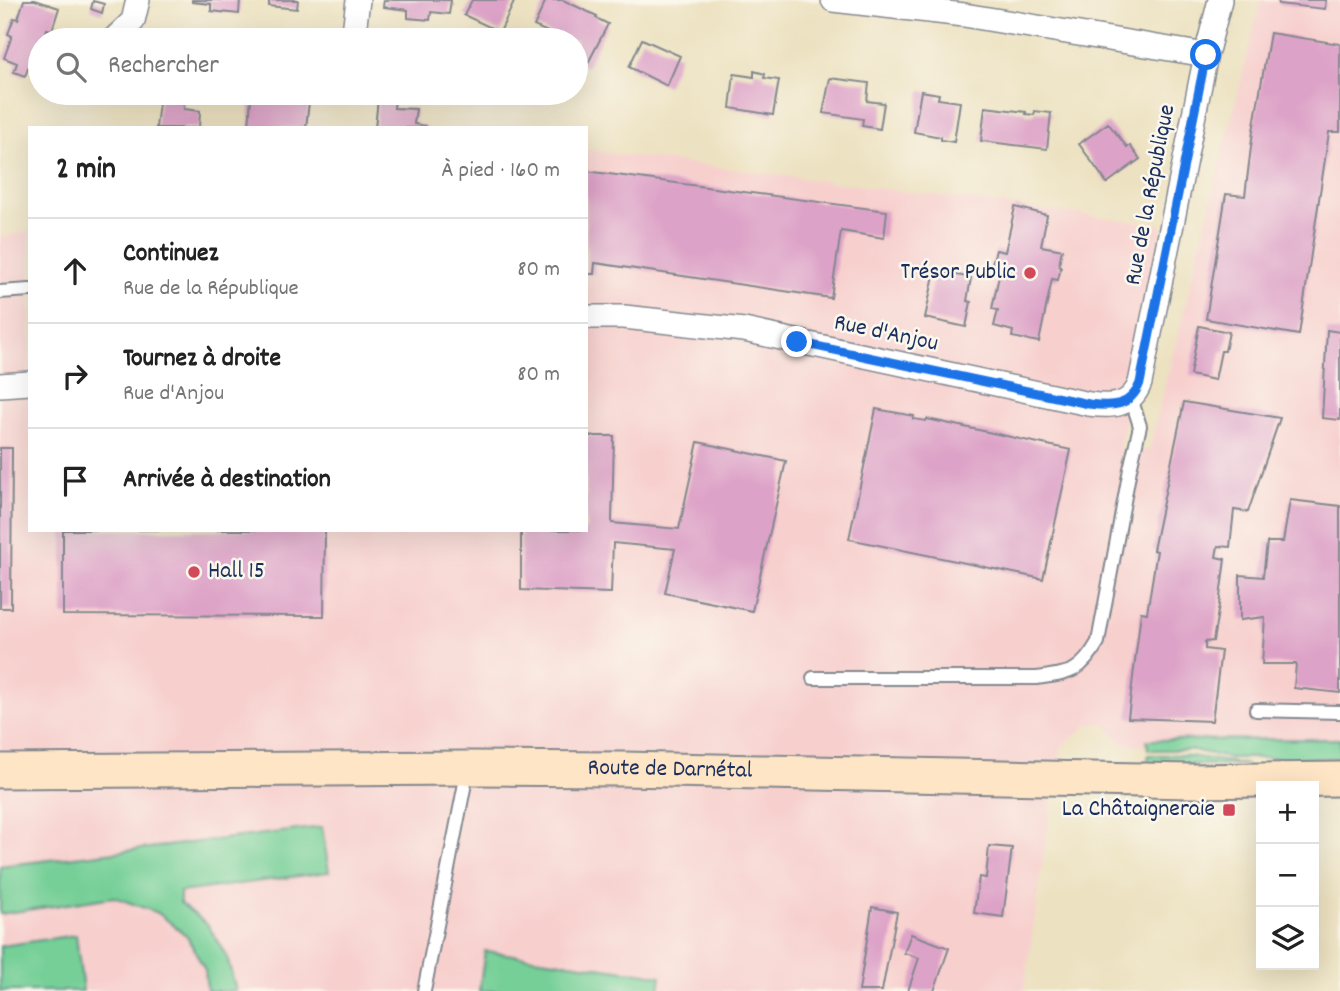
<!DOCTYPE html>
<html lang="fr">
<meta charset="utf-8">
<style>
:root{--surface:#fff;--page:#f2f2f2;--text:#222;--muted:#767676;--line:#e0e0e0}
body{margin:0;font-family:Dekko,sans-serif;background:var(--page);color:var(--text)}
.controls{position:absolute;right:21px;bottom:21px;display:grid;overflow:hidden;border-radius:0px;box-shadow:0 7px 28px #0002}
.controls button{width:63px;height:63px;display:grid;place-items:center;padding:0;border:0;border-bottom:2px solid var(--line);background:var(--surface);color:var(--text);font:35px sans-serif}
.stop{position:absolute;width:21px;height:21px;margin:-16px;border:5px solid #1a73e8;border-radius:50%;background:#fff}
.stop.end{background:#1a73e8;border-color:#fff;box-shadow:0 2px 7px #0008}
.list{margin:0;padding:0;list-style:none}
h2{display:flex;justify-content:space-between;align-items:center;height:91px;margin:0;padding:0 28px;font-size:30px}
h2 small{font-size:23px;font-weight:400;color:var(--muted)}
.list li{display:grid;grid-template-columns:46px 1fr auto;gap:21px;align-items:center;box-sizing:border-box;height:105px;padding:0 28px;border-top:2px solid var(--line)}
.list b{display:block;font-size:26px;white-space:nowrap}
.list p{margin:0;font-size:23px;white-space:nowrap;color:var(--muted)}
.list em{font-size:23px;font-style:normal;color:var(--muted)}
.icon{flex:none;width:38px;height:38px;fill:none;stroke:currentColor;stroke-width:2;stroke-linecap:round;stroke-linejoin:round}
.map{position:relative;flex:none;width:1340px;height:991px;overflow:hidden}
.search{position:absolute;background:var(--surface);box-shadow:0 7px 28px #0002;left:28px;top:28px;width:560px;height:77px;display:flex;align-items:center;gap:18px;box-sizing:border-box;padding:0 24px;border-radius:38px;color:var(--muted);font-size:26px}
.panel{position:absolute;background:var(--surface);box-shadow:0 7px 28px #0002;left:28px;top:126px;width:560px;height:406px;border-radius:0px}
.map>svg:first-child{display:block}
</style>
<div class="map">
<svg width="1340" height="991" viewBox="0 0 1340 991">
<rect width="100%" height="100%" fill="#fbf7ec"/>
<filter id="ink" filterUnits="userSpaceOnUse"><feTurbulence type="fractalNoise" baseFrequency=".0143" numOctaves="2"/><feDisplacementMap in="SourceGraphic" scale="14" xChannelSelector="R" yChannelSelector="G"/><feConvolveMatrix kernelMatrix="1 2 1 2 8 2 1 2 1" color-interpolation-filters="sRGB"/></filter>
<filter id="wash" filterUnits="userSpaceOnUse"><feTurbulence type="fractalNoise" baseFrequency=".00686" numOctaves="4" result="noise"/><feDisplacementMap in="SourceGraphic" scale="28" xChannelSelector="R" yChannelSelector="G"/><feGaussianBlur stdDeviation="1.57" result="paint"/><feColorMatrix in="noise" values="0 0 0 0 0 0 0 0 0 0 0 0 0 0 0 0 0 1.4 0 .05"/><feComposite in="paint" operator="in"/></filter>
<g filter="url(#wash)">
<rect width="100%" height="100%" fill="#ece1c0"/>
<path fill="#f7d0ce" d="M 1261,0 L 1340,0 L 1340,742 L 1145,746 L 1122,744 L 1105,723 L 1088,725 L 1062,746 L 1052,797 L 1024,991 L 0,991 L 0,237 L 30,231 L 30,530 L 586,530 L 586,150 L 1162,225 L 1119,451 L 1149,450 Z"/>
<path fill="#75cf96" stroke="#487f7a" stroke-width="2" d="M 1340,739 L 1340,758 L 1230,758 L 1192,750 L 1148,750 L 1147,740 Z
M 1148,755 L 1184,755 L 1247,765 L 1148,764 Z
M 322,827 L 329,872 L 180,892 L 180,903 L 207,924 L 227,957 L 236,991 L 207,991 L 205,970 L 187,936 L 158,913 L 114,897 L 0,914 L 0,866 Z
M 76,935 L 83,991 L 0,991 L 0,946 Z
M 485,951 L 661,976 L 659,991 L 479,991 Z"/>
<g id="blocks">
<path fill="#dda2c7" d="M 24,0 L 35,0 L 59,8 L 52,30 L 47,29 L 45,35 L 49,37 L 48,40 L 40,40 L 40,70 L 29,66 L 25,76 L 14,72 L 17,63 L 4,58 L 12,36 L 8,34 L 14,18 L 18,19 Z
M 192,0 L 240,0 L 239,14 L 211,11 L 211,4 L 192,2 Z
M 269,0 L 298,0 L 297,9 L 269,6 Z
M 384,0 L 451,0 L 449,14 L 431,12 L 430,20 L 408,18 L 408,10 L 383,7 Z
M 472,0 L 515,0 L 500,32 L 464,15 Z
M 546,0 L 563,0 L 597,16 L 596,18 L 608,24 L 586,67 L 576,62 L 576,40 L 566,40 L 534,26 Z
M 1279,0 L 1326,0 L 1325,9 L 1278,4 Z
M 93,1 L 104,4 L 102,13 L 91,9 Z
M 1270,33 L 1340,44 L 1340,132 L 1329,132 L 1299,335 L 1206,319 L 1226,194 L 1245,196 L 1253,131 Z
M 642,39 L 680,56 L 667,86 L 629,67 Z
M 754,71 L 765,74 L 764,78 L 779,80 L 773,115 L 730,108 L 734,74 L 754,77 Z
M 830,78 L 869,83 L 867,101 L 884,103 L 880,129 L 862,126 L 863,119 L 823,113 Z
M 921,91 L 939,94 L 938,99 L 960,102 L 954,142 L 941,140 L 941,137 L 914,132 Z
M 160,93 L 183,93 L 184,109 L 200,111 L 199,128 L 156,128 Z
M 251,97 L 309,102 L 306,128 L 249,128 Z
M 378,98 L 395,100 L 394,108 L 416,109 L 414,124 L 426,126 L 426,128 L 375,128 Z
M 985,107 L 1026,112 L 1026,114 L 1034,115 L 1035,111 L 1051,113 L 1047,149 L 981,141 Z
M 1108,123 L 1127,147 L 1130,146 L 1140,159 L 1107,183 L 1079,144 Z
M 586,171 L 887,211 L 884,238 L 841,231 L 831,298 L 595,263 L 594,274 L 586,274 Z
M 1015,207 L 1047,215 L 1041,246 L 1063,250 L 1061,253 L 1059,266 L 1061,267 L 1058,280 L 1052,279 L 1039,342 L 1012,337 L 1013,331 L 994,326 L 998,310 L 992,309 L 1001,266 L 992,263 L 996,250 L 1005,252 Z
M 935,270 L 971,278 L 967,301 L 971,302 L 966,327 L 925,318 Z
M 1199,326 L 1229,332 L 1225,351 L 1221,351 L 1215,380 L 1190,375 Z
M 1327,330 L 1340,332 L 1340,420 L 1322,418 Z
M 1184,402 L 1280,418 L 1248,512 L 1234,510 L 1230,547 L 1218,546 L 1216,557 L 1225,559 L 1219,605 L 1213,641 L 1205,642 L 1205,649 L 1221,651 L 1212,721 L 1128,718 L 1141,612 L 1147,613 L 1157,551 L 1153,550 Z
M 876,409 L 914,416 L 913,419 L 926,421 L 927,419 L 1071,450 L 1043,579 L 849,539 Z
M 586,436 L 614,436 L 612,523 L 679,529 L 698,442 L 786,461 L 752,611 L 665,593 L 675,549 L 613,543 L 611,593 L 521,590 L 521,530 L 586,530 Z
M 0,448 L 12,448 L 11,608 L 0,608 Z
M 1290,500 L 1340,506 L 1340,693 L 1294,688 L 1296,664 L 1262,664 L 1265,617 L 1240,620 L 1240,575 L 1263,577 L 1267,542 L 1283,542 Z
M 63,530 L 325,530 L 324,616 L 63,615 Z
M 989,846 L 1012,848 L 1003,917 L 974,913 L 979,877 L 986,878 Z
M 872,907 L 897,912 L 882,991 L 859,991 Z
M 911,934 L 949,948 L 934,991 L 908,991 L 919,958 L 904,953 Z"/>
</g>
</g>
<g filter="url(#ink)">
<use href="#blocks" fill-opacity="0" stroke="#84888f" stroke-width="2"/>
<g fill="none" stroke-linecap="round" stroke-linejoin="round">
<g stroke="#84888f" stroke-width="16">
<path id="lane" d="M 0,292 L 30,290
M 813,678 L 1037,678 C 1071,673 1080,673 1098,642 L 1130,469 L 1140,426 L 1131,398
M 1256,710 L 1340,712
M 424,991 L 468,768"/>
</g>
<g stroke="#84888f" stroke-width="26">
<path id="street" d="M 833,0 L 964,15 L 1206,55
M 113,40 L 133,21 L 138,0
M 353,40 L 358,0
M 586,317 L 624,317 L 744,330 L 1089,404 C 1111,407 1131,407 1140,383 L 1206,55 L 1220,0
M 0,385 L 30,383"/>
</g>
<g stroke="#84888f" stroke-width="37">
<g id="secondary">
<path id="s1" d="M 0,771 L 468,768 L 624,769 L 1190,781 L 1340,779"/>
</g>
</g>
<use href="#lane" stroke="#fff" stroke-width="12"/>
<use href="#street" stroke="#fff" stroke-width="23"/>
<use href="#secondary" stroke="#fee5c5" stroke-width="33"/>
</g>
</g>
<g fill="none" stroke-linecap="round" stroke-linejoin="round" filter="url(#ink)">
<path stroke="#1a73e8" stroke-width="9" d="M 797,342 L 1089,404 C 1111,407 1131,407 1140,383 L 1206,55"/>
</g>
<g fill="#d1495b" stroke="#fbf7ec" stroke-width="2.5">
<circle cx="1030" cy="273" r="7"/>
<circle cx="194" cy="572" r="7"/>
<rect x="1222" y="803" width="14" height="14" rx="3.5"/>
</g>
<g text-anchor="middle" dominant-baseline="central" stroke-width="5" stroke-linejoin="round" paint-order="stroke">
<g font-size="24" fill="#1b2f5e" stroke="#fbf7ec">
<text transform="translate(1151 195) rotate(-79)">Rue de la République</text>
<text transform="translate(886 334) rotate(12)">Rue d'Anjou</text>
<text stroke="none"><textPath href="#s1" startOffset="670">Route de Darnétal</textPath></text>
</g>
<g font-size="24" fill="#1b2f5e" stroke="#fbf7ec" text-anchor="end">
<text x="1016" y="273">Trésor Public</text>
<text x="208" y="572" text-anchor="start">Hall 15</text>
<text x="1215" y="810">La Châtaigneraie</text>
</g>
</g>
</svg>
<div class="controls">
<button>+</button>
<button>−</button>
<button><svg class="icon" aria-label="layers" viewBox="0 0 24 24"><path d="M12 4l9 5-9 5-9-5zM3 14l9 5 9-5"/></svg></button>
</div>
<div class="stop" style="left:1206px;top:55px"></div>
<div class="stop end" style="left:797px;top:342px"></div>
<div class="search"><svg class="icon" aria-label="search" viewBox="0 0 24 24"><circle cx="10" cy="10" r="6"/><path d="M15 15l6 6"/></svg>Rechercher</div>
<section class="panel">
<h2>2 min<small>À pied · 160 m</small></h2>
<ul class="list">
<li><svg class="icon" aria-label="ahead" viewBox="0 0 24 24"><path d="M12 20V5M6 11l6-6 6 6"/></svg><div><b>Continuez</b><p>Rue de la République</p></div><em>80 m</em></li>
<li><svg class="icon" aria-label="right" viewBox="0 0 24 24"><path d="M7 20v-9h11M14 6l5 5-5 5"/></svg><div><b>Tournez à droite</b><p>Rue d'Anjou</p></div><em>80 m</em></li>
<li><svg class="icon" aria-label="arrive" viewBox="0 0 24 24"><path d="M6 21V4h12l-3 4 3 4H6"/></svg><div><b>Arrivée à destination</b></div></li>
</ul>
</section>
</div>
